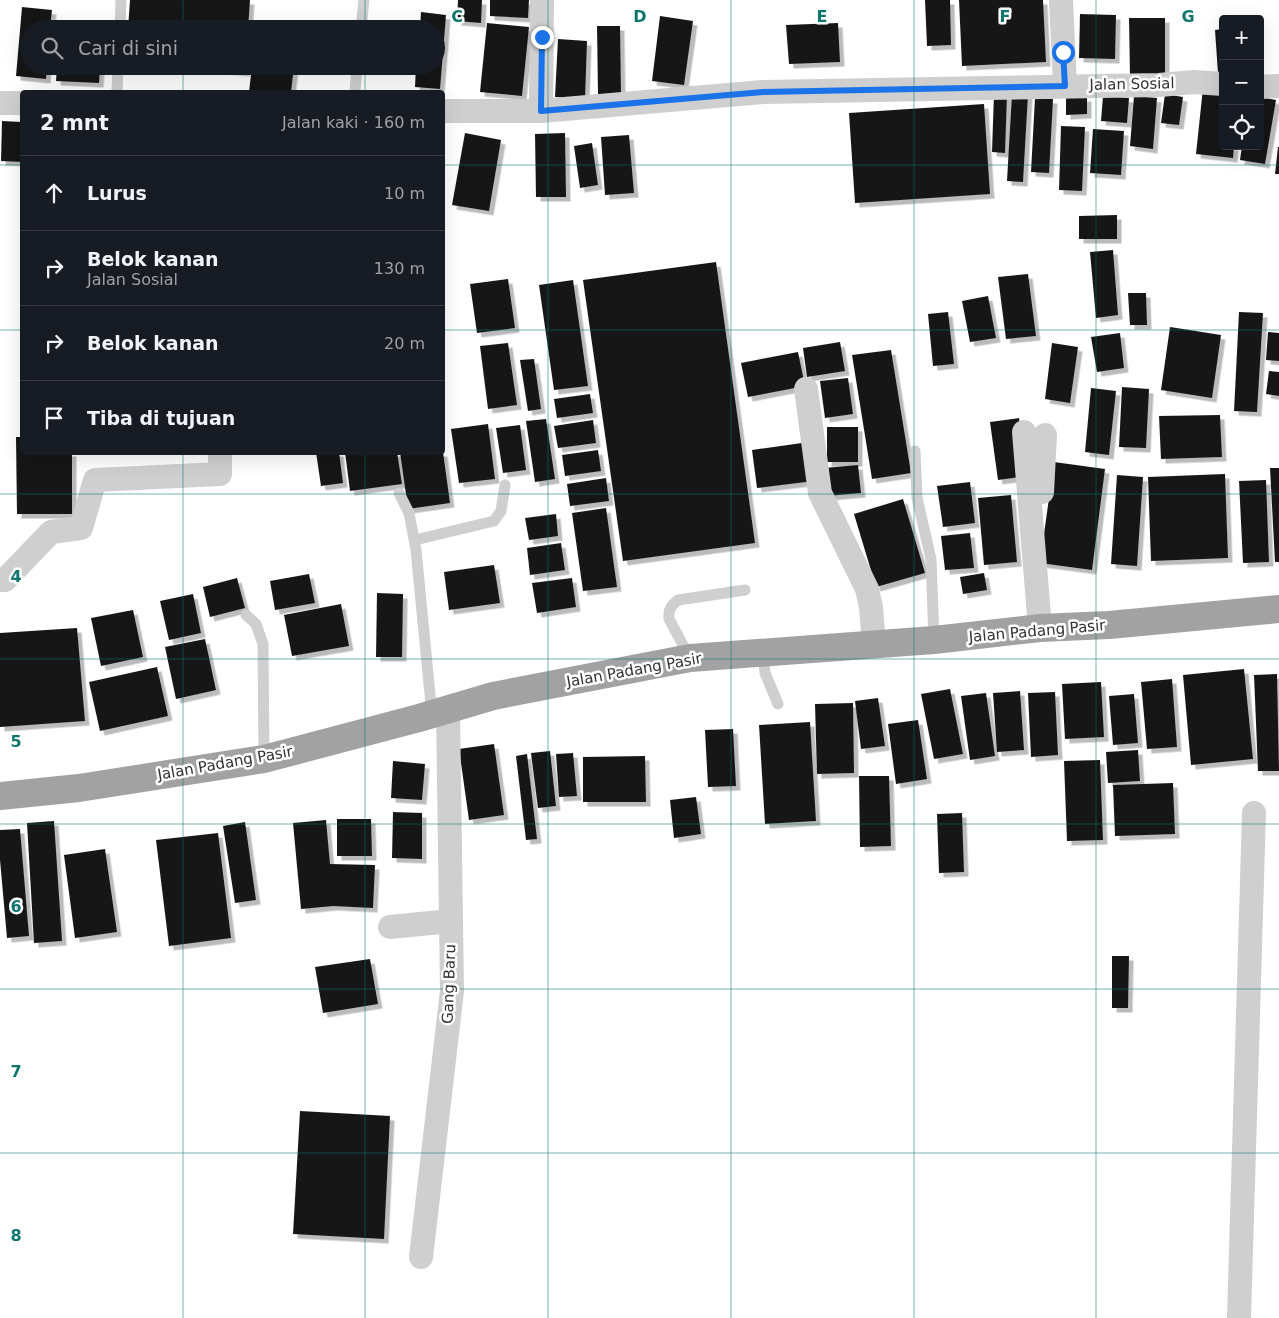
<!DOCTYPE html>
<html lang="id">
<meta charset="utf-8">
<style>
:root{--surface:#171b24;--page:#242831;--text:#f1f3f6;--muted:#9ea1a6;--line:#363941}
body{margin:0;font-family:"DejaVu Sans",sans-serif;background:var(--page);color:var(--text)}
.controls{position:absolute;right:15px;top:15px;display:grid;overflow:hidden;border-radius:5px;box-shadow:0 5px 20px #0002}
.controls button{width:45px;height:45px;display:grid;place-items:center;padding:0;border:0;border-bottom:1px solid var(--line);background:var(--surface);color:var(--text);font:25px sans-serif}
.stop{position:absolute;width:15px;height:15px;margin:-11px;border:4px solid #1a73e8;border-radius:50%;background:#fff}
.stop.end{background:#1a73e8;border-color:#fff;box-shadow:0 1px 5px #0008}
.list{margin:0;padding:0;list-style:none}
h2{display:flex;justify-content:space-between;align-items:center;height:65px;margin:0;padding:0 20px;font-size:21px}
h2 small{font-size:16px;font-weight:400;color:var(--muted)}
.list li{display:grid;grid-template-columns:32px 1fr auto;gap:15px;align-items:center;box-sizing:border-box;height:75px;padding:0 20px;border-top:1px solid var(--line)}
.list b{display:block;font-size:19px;white-space:nowrap}
.list p{margin:0;font-size:16px;white-space:nowrap;color:var(--muted)}
.list em{font-size:16px;font-style:normal;color:var(--muted)}
.icon{flex:none;width:28px;height:28px;fill:none;stroke:currentColor;stroke-width:2;stroke-linecap:round;stroke-linejoin:round}
.map{position:relative;flex:none;width:1279px;height:1318px;overflow:hidden}
.search{position:absolute;background:var(--surface);box-shadow:0 5px 20px #0002;left:20px;top:20px;width:425px;height:55px;display:flex;align-items:center;gap:12px;box-sizing:border-box;padding:0 18px;border-radius:28px;color:var(--muted);font-size:19px}
.panel{position:absolute;background:var(--surface);box-shadow:0 5px 20px #0002;left:20px;top:90px;width:425px;height:365px;border-radius:5px}
.map>svg:first-child{display:block}
</style>
<div class="map">
<svg width="1279" height="1318" viewBox="0 0 1279 1318">
<defs>
<filter id="shadow"><feDropShadow dx="4.5" dy="4.5" stdDeviation="0" flood-color="#0004"/></filter>
</defs>
<rect width="100%" height="100%" fill="#fff"/>
<path fill="#191919" filter="url(#shadow)" d="M 130,0 L 250,0 L 248,29 L 128,29 Z
M 458,0 L 482,0 L 481,23 L 457,21 Z
M 490,0 L 529,0 L 528,18 L 490,16 Z
M 925,0 L 950,0 L 951,45 L 927,46 Z
M 959,0 L 1043,0 L 1046,62 L 962,66 Z
M 22,7 L 52,10 L 50,29 L 29,29 L 29,66 L 47,66 L 46,79 L 16,76 Z
M 421,12 L 446,15 L 440,89 L 415,87 L 416,66 L 436,66 L 436,29 L 420,29 Z
M 1080,14 L 1116,15 L 1115,59 L 1079,58 Z
M 660,16 L 693,21 L 684,85 L 652,81 Z
M 1129,18 L 1165,18 L 1165,76 L 1130,76 Z
M 257,21 L 298,26 L 298,29 L 256,29 Z
M 58,23 L 101,25 L 101,29 L 58,29 Z
M 487,23 L 529,27 L 522,96 L 480,92 Z
M 838,23 L 840,62 L 789,64 L 786,25 Z
M 597,26 L 620,26 L 621,94 L 598,94 Z
M 1223,29 L 1223,73 L 1218,73 L 1215,30 Z
M 558,39 L 587,41 L 585,99 L 555,97 Z
M 57,66 L 100,66 L 99,83 L 56,81 Z
M 182,66 L 246,66 L 245,72 Z
M 252,66 L 294,66 L 291,92 L 249,92 Z
M 1203,88 L 1223,90 L 1223,146 L 1234,146 L 1233,158 L 1196,154 Z
M 994,93 L 1007,94 L 1005,153 L 992,152 Z
M 1012,93 L 1028,94 L 1023,182 L 1007,181 Z
M 1165,94 L 1183,97 L 1179,125 L 1161,123 Z
M 1103,96 L 1129,98 L 1127,123 L 1101,121 Z
M 1134,96 L 1157,98 L 1153,149 L 1130,146 Z
M 1087,97 L 1087,114 L 1066,115 L 1066,98 Z
M 1260,97 L 1276,100 L 1265,164 L 1240,160 L 1242,146 L 1260,146 Z
M 1035,98 L 1053,99 L 1049,173 L 1031,172 Z
M 984,104 L 990,194 L 855,203 L 849,113 Z
M 2,121 L 22,122 L 22,162 L 1,161 Z
M 1061,126 L 1085,127 L 1082,191 L 1059,190 Z
M 1093,129 L 1124,131 L 1121,175 L 1090,173 Z
M 465,133 L 501,140 L 489,211 L 452,205 Z
M 565,133 L 566,197 L 536,197 L 535,134 Z
M 629,135 L 634,193 L 605,195 L 601,137 Z
M 592,143 L 598,185 L 580,188 L 574,146 Z
M 1278,147 L 1279,147 L 1279,174 L 1275,174 Z
M 1117,215 L 1117,239 L 1079,239 L 1079,216 Z
M 1113,250 L 1118,315 L 1096,318 L 1090,252 Z
M 716,262 L 755,543 L 623,561 L 583,280 Z
M 1028,274 L 1036,336 L 1006,339 L 998,277 Z
M 508,279 L 515,328 L 477,333 L 470,284 Z
M 573,280 L 588,386 L 554,390 L 539,285 Z
M 1128,293 L 1146,293 L 1147,325 L 1130,325 Z
M 988,296 L 996,338 L 970,342 L 962,301 Z
M 948,312 L 954,364 L 933,366 L 928,314 Z
M 1239,312 L 1263,313 L 1257,412 L 1234,411 Z
M 1170,327 L 1221,335 L 1212,398 L 1161,390 Z
M 1268,332 L 1279,333 L 1279,361 L 1266,360 Z
M 1120,333 L 1124,368 L 1097,372 L 1091,337 Z
M 840,342 L 845,371 L 807,377 L 803,348 Z
M 508,343 L 517,405 L 488,409 L 480,346 Z
M 1052,343 L 1078,347 L 1070,403 L 1045,399 Z
M 891,350 L 911,473 L 872,479 L 852,355 Z
M 798,352 L 805,386 L 748,397 L 741,363 Z
M 534,359 L 541,409 L 528,411 L 520,360 Z
M 1269,371 L 1279,372 L 1279,396 L 1266,394 Z
M 848,378 L 853,414 L 825,418 L 820,381 Z
M 1122,387 L 1149,389 L 1146,448 L 1119,447 Z
M 1091,388 L 1116,391 L 1109,455 L 1085,452 Z
M 590,394 L 593,413 L 557,418 L 554,399 Z
M 1220,415 L 1222,457 L 1161,459 L 1159,416 Z
M 1019,418 L 1027,476 L 998,480 L 990,422 Z
M 546,419 L 555,479 L 535,482 L 526,421 Z
M 593,420 L 596,443 L 558,448 L 554,426 Z
M 488,424 L 495,479 L 459,483 L 451,429 Z
M 520,425 L 526,470 L 503,473 L 496,428 Z
M 827,427 L 858,427 L 858,462 L 827,462 Z
M 16,437 L 22,437 L 22,452 L 72,452 L 72,514 L 17,514 Z
M 809,442 L 814,481 L 757,488 L 752,450 Z
M 598,450 L 601,471 L 565,476 L 562,455 Z
M 316,452 L 339,452 L 343,483 L 321,486 Z
M 345,452 L 397,452 L 402,484 L 350,491 Z
M 400,452 L 443,452 L 450,503 L 408,509 Z
M 1054,462 L 1105,469 L 1092,570 L 1040,563 Z
M 858,465 L 861,493 L 827,496 L 824,468 Z
M 1270,468 L 1279,468 L 1279,562 L 1275,562 Z
M 1225,474 L 1228,558 L 1151,561 L 1148,477 Z
M 1117,475 L 1143,477 L 1137,566 L 1111,564 Z
M 606,478 L 609,501 L 570,506 L 567,484 Z
M 1266,480 L 1269,562 L 1243,563 L 1239,481 Z
M 970,482 L 975,523 L 943,527 L 937,486 Z
M 1011,495 L 1017,562 L 984,565 L 978,498 Z
M 903,499 L 925,573 L 876,587 L 854,514 Z
M 606,508 L 617,587 L 583,591 L 572,513 Z
M 556,514 L 558,536 L 529,540 L 525,518 Z
M 970,533 L 974,568 L 945,570 L 941,536 Z
M 561,543 L 565,570 L 530,575 L 527,548 Z
M 494,565 L 500,603 L 449,610 L 444,572 Z
M 984,573 L 987,590 L 963,594 L 960,577 Z
M 309,574 L 315,603 L 275,610 L 270,581 Z
M 237,578 L 245,608 L 210,617 L 203,587 Z
M 572,578 L 576,607 L 537,613 L 532,583 Z
M 377,593 L 403,594 L 402,657 L 376,657 Z
M 193,594 L 201,633 L 169,640 L 160,601 Z
M 341,604 L 349,646 L 292,656 L 284,615 Z
M 133,610 L 143,657 L 101,666 L 91,618 Z
M 77,628 L 85,721 L 0,727 L 0,633 Z
M 205,639 L 216,690 L 176,699 L 165,647 Z
M 157,667 L 168,716 L 100,731 L 89,682 Z
M 1244,669 L 1253,759 L 1191,765 L 1183,675 Z
M 1277,674 L 1279,771 L 1258,771 L 1254,675 Z
M 1172,679 L 1177,747 L 1147,749 L 1141,682 Z
M 1101,682 L 1104,737 L 1065,739 L 1062,684 Z
M 950,689 L 963,754 L 934,759 L 921,694 Z
M 1020,691 L 1024,750 L 997,752 L 993,693 Z
M 1055,692 L 1058,755 L 1031,757 L 1028,693 Z
M 986,693 L 995,756 L 970,760 L 961,696 Z
M 1134,694 L 1138,743 L 1113,745 L 1109,696 Z
M 878,698 L 885,746 L 861,749 L 855,701 Z
M 853,703 L 854,773 L 817,774 L 815,704 Z
M 918,720 L 927,779 L 896,784 L 888,724 Z
M 810,722 L 816,821 L 765,824 L 759,725 Z
M 733,729 L 736,786 L 708,787 L 705,730 Z
M 494,744 L 504,815 L 469,820 L 459,749 Z
M 1138,750 L 1140,781 L 1108,783 L 1106,752 Z
M 550,751 L 556,806 L 538,808 L 531,753 Z
M 573,753 L 577,796 L 559,797 L 556,754 Z
M 527,754 L 537,839 L 526,840 L 516,756 Z
M 645,756 L 646,802 L 583,802 L 583,757 Z
M 1100,760 L 1103,840 L 1067,841 L 1064,761 Z
M 393,761 L 425,764 L 422,800 L 391,798 Z
M 859,776 L 889,776 L 891,846 L 860,847 Z
M 1173,783 L 1175,834 L 1115,836 L 1113,785 Z
M 696,797 L 701,834 L 674,838 L 670,800 Z
M 393,812 L 422,813 L 422,859 L 392,858 Z
M 962,813 L 964,872 L 939,873 L 937,814 Z
M 337,819 L 371,819 L 372,856 L 337,856 Z
M 326,820 L 330,864 L 375,865 L 373,908 L 333,906 L 301,909 L 293,823 Z
M 54,821 L 62,941 L 34,943 L 27,823 Z
M 245,822 L 256,900 L 235,903 L 223,826 Z
M 20,829 L 29,936 L 7,938 L 0,860 L 0,830 Z
M 218,833 L 231,938 L 169,946 L 156,840 Z
M 105,849 L 117,932 L 75,938 L 64,855 Z
M 1112,956 L 1129,956 L 1128,1008 L 1112,1008 Z
M 370,959 L 378,1004 L 323,1013 L 315,967 Z
M 300,1111 L 390,1116 L 384,1239 L 293,1234 Z"/>
<g fill="none" stroke-linecap="round" stroke-linejoin="round">
<path stroke="#cfcfcf" stroke-width="11" d="M 120,29 L 121,0
M 361,29 L 364,0
M 117,92 L 118,66
M 355,92 L 357,66
M 915,451 L 917,498 L 931,559 L 934,640
M 399,493 L 409,513 L 416,550 L 432,715
M 415,540 L 494,521 L 501,511 L 505,485
M 246,615 L 256,624 L 263,644 L 264,759
M 763,653 L 765,673 L 778,704
M 690,658 L 669,619 C 668,609 671,606 678,600 L 745,590"/>
<path stroke="#cfcfcf" stroke-width="24" d="M 1061,0 L 1065,86
M 1260,87 L 1279,86
M 0,103 L 22,103
M 442,111 L 541,111 L 763,92 L 1159,85 L 1194,82 L 1223,84
M 541,111 L 542,0
M 806,389 L 820,493 L 867,589 L 871,607 L 874,645
M 1024,432 L 1040,628
M 1035,492 L 1042,492 L 1045,435
M 0,580 L 5,580 L 51,532 L 81,528 L 95,480 L 220,474 L 220,452
M 390,927 L 451,921
M 421,1257 L 452,991 L 448,709
M 1239,1318 L 1254,813"/>
<path stroke="#a2a2a2" stroke-width="28" d="M 0,796 L 79,788 L 264,759 L 419,718 L 493,696 L 690,658 L 934,640 L 1040,628 L 1109,625 L 1279,609"/>
</g>
<g fill="none" stroke-linecap="round" stroke-linejoin="round">
<path stroke="#1a73e8" stroke-width="6" d="M 542,37 L 541,111 L 763,92 L 1065,86 L 1063,52"/>
</g>
<path fill="none" stroke="#0f766e" stroke-width="1" stroke-opacity="0.55" d="M 183,0 L 183,29M 365,0 L 365,29M 548,0 L 548,1318M 731,0 L 731,1318M 914,0 L 914,1318M 1096,0 L 1096,1318M 183,66 L 183,92M 365,66 L 365,92M 0,165 L 22,165M 442,165 L 1279,165M 0,330 L 22,330M 442,330 L 1279,330M 183,452 L 183,1318M 365,452 L 365,1318M 0,494 L 1279,494M 0,659 L 1279,659M 0,824 L 1279,824M 0,989 L 1279,989M 0,1153 L 1279,1153"/>
<g text-anchor="middle" dominant-baseline="central" stroke-width="5" stroke-linejoin="round" paint-order="stroke">
<g font-size="15" fill="#323232" stroke="#fff">
<text transform="translate(1132 84) rotate(-1)">Jalan Sosial</text>
<text transform="translate(1037 631) rotate(-5)">Jalan Padang Pasir</text>
<text transform="translate(634 670) rotate(-10)">Jalan Padang Pasir</text>
<text transform="translate(225 763) rotate(-10)">Jalan Padang Pasir</text>
<text transform="translate(449 984) rotate(-88)">Gang Baru</text>
</g>
</g>
<g font-size="16" text-anchor="middle" font-weight="bold" fill="#0f766e" stroke="#fff" stroke-width="5" stroke-linejoin="round" paint-order="stroke">
<text x="457" y="22">C</text>
<text x="640" y="22">D</text>
<text x="822" y="22">E</text>
<text x="1005" y="22">F</text>
<text x="1188" y="22">G</text>
<text x="16" y="582">4</text>
<text x="16" y="747">5</text>
<text x="16" y="912">6</text>
<text x="16" y="1077">7</text>
<text x="16" y="1241">8</text>
</g>
</svg>
<div class="controls">
<button>+</button>
<button>−</button>
<button><svg class="icon" aria-label="locate" viewBox="0 0 24 24"><circle cx="12" cy="12" r="6"/><path d="M12 2v4M12 18v4M2 12h4M18 12h4"/></svg></button>
</div>
<div class="stop" style="left:1063px;top:52px"></div>
<div class="stop end" style="left:542px;top:37px"></div>
<div class="search"><svg class="icon" aria-label="search" viewBox="0 0 24 24"><circle cx="10" cy="10" r="6"/><path d="M15 15l6 6"/></svg>Cari di sini</div>
<section class="panel">
<h2>2 mnt<small>Jalan kaki · 160 m</small></h2>
<ul class="list">
<li><svg class="icon" aria-label="ahead" viewBox="0 0 24 24"><path d="M12 20V5M6 11l6-6 6 6"/></svg><div><b>Lurus</b></div><em>10 m</em></li>
<li><svg class="icon" aria-label="right" viewBox="0 0 24 24"><path d="M7 20v-9h11M14 6l5 5-5 5"/></svg><div><b>Belok kanan</b><p>Jalan Sosial</p></div><em>130 m</em></li>
<li><svg class="icon" aria-label="right" viewBox="0 0 24 24"><path d="M7 20v-9h11M14 6l5 5-5 5"/></svg><div><b>Belok kanan</b></div><em>20 m</em></li>
<li><svg class="icon" aria-label="arrive" viewBox="0 0 24 24"><path d="M6 21V4h12l-3 4 3 4H6"/></svg><div><b>Tiba di tujuan</b></div></li>
</ul>
</section>
</div>
